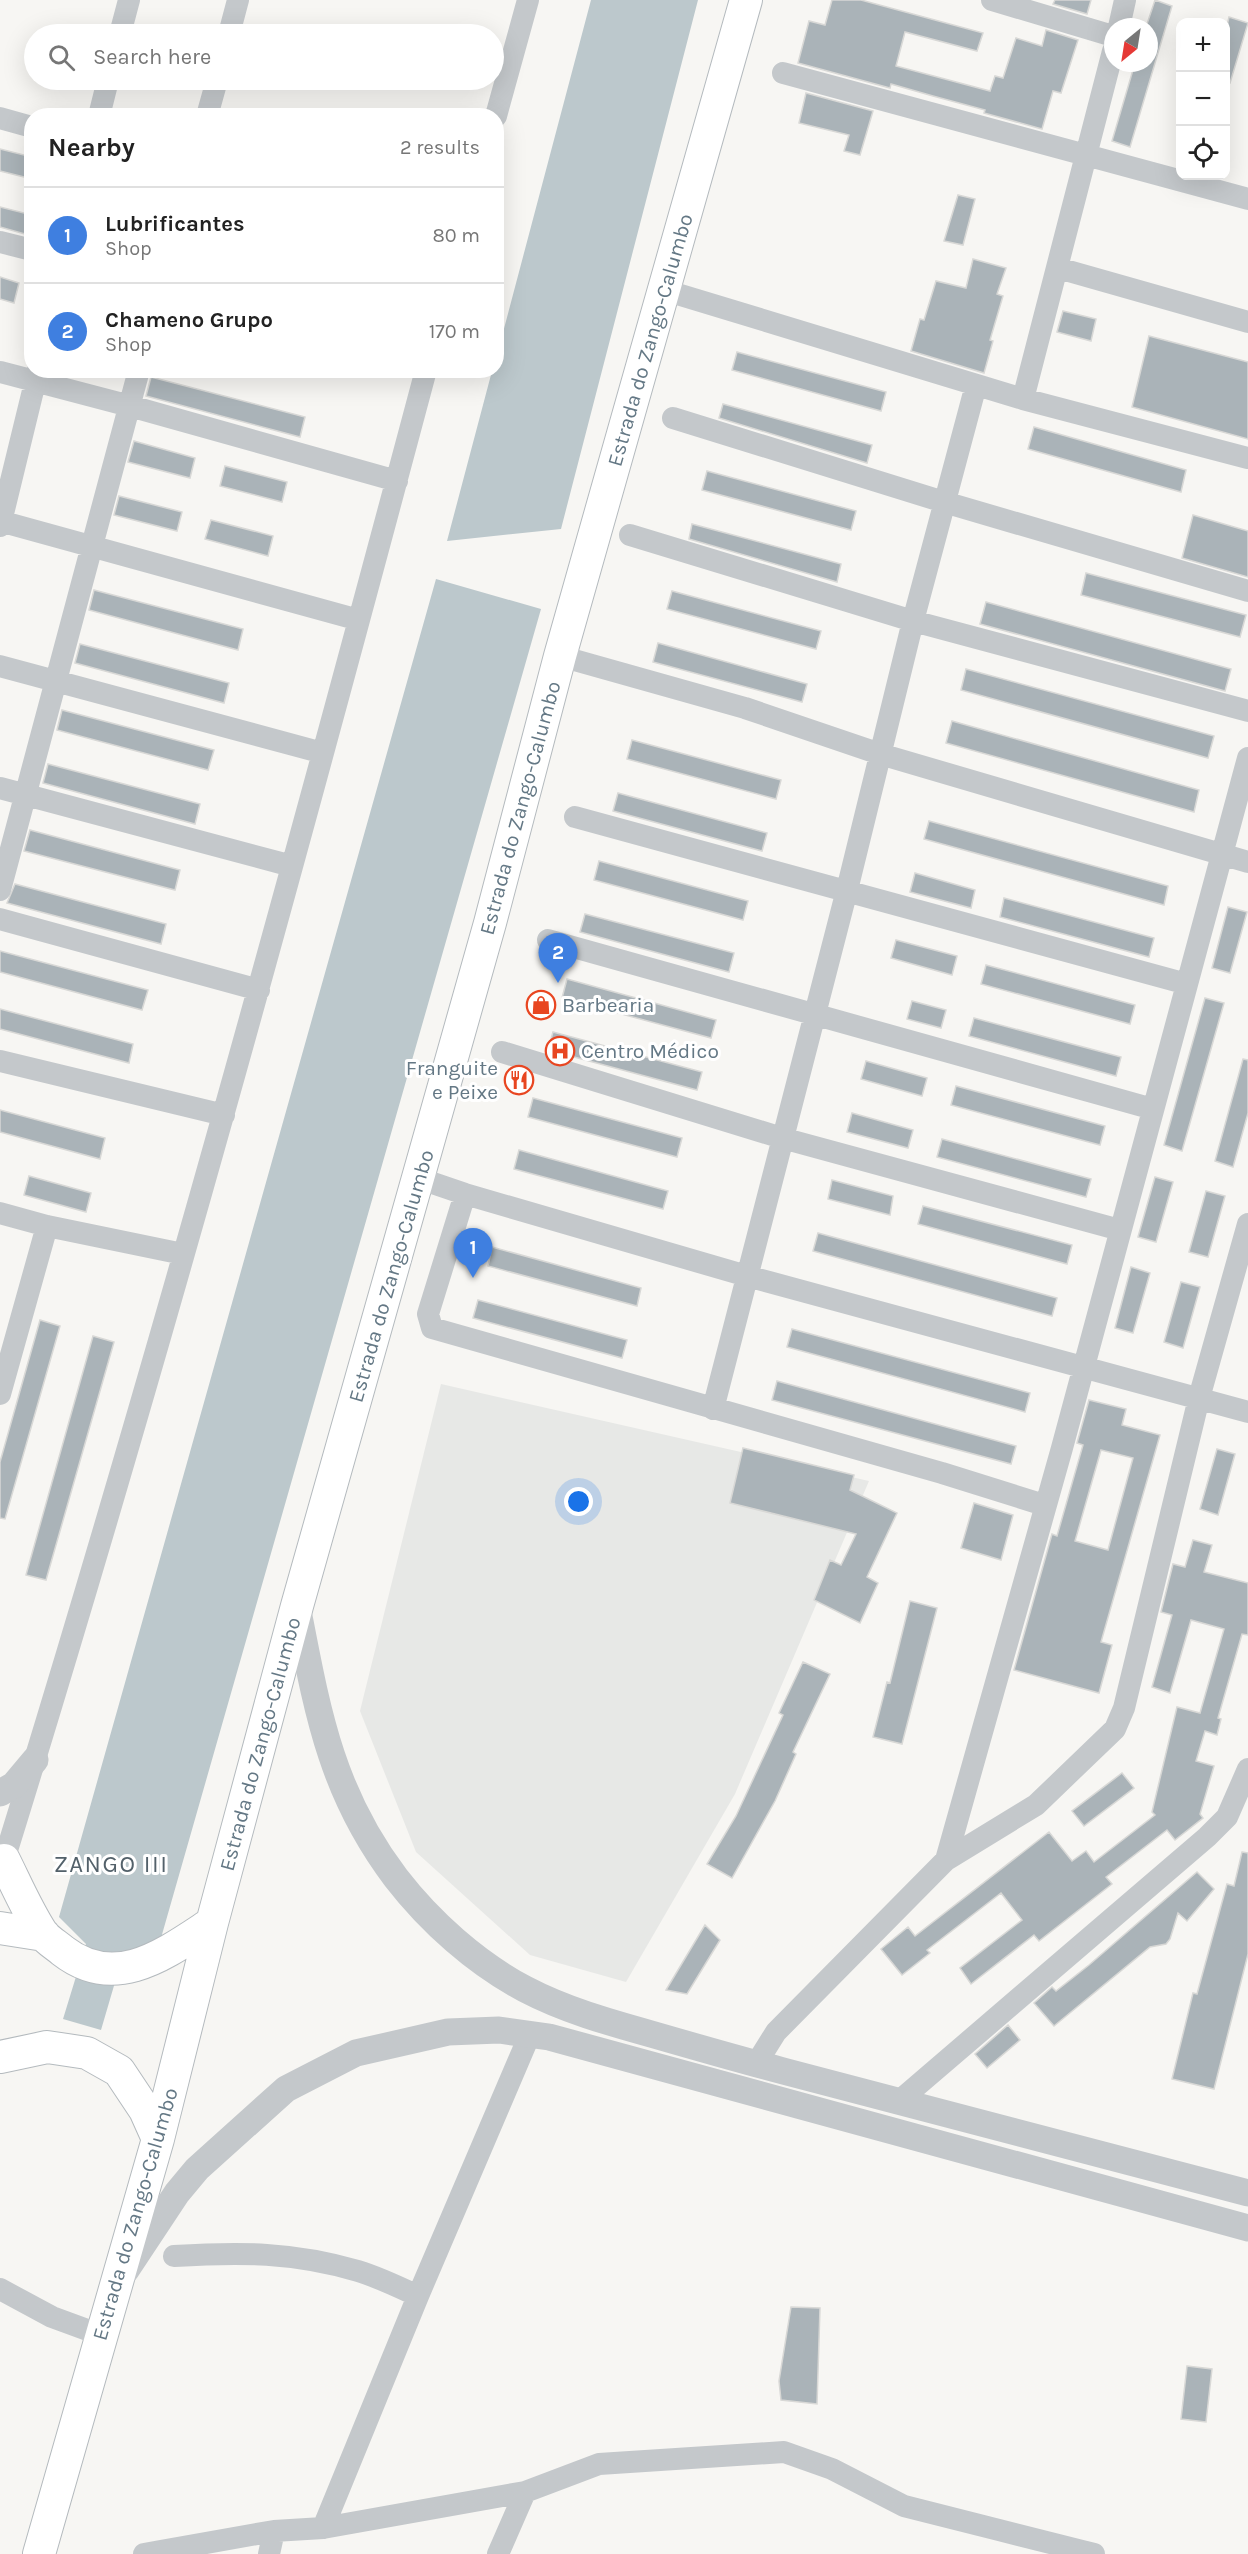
<!DOCTYPE html>
<meta charset="utf-8">
<style>
:root{--surface:#fff;--page:#f2f2f2;--text:#222;--muted:#767676;--line:#e0e0e0;--accent:#e84621}
body{margin:0;font-family:Karla,sans-serif;background:var(--page);color:var(--text)}
.controls{position:absolute;right:18px;top:18px;display:grid;overflow:hidden;border-radius:12px;box-shadow:0 6px 24px #0002}
.controls button{width:54px;height:54px;display:grid;place-items:center;padding:0;border:0;border-bottom:2px solid var(--line);background:var(--surface);color:var(--text);font:30px sans-serif}
.compass{position:absolute;left:1104px;top:18px;width:54px;height:54px;border-radius:50%;background:var(--surface);box-shadow:0 6px 24px #0002;rotate:210deg}
.you{position:absolute;left:579px;top:1502px;width:21px;height:21px;margin:-15px;border:4px solid #fff;border-radius:50%;background:#1a73e8;box-shadow:0 0 0 9px #1a73e833}
.badge{display:grid;place-items:center;width:39px;height:39px;border-radius:50%;background:var(--accent);color:#fff;font-size:20px;font-weight:700}
.pin{position:absolute;translate:-50% -50px;filter:drop-shadow(0 2px 3px #0008)}
.pin::after{content:'';position:absolute;top:32px;width:21px;height:18px;background:inherit;clip-path:polygon(0 0,100% 0,50% 100%)}
.list{margin:0;padding:0;list-style:none}
h2{display:flex;justify-content:space-between;align-items:center;height:78px;margin:0;padding:0 24px;font-size:26px}
h2 small{font-size:20px;font-weight:400;color:var(--muted)}
.list li{display:grid;grid-template-columns:39px 1fr auto;gap:18px;align-items:center;box-sizing:border-box;height:96px;padding:0 24px;border-top:2px solid var(--line)}
.list b{display:block;font-size:22px;white-space:nowrap}
.list p{margin:0;font-size:20px;white-space:nowrap;color:var(--muted)}
.list em{font-size:20px;font-style:normal;color:var(--muted)}
.icon{flex:none;width:33px;height:33px;fill:none;stroke:currentColor;stroke-width:2;stroke-linecap:round;stroke-linejoin:round}
.map{position:relative;flex:none;width:1248px;height:2554px;overflow:hidden}
.search{position:absolute;background:var(--surface);box-shadow:0 6px 24px #0002;left:24px;top:24px;width:480px;height:66px;display:flex;align-items:center;gap:15px;box-sizing:border-box;padding:0 21px;border-radius:33px;color:var(--muted);font-size:22px}
.panel{position:absolute;background:var(--surface);box-shadow:0 6px 24px #0002;left:24px;top:108px;width:480px;height:270px;border-radius:24px}
.map>svg:first-child{display:block}
</style>
<div class="map">
<svg width="1248" height="2554" viewBox="0 0 1248 2554">
<rect width="100%" height="100%" fill="#f7f6f3"/>
<path fill="#e7e8e6" d="M 441,1384 L 869,1481 L 735,1794 L 626,1982 L 530,1955 L 416,1852 L 360,1711 Z"/>
<path fill="#bcc8cc" d="M 591,0 L 698,0 L 561,529 L 447,541 L 492,371 L 496,370 L 497,355 Z
M 436,579 L 541,609 L 159,1945 L 123,1955 L 101,2030 L 63,2019 L 86,1944 L 59,1917 Z"/>
<path fill="#aab3b8" stroke="#d8d8d6" stroke-width="1.5" fill-rule="evenodd" d="M 832,0 L 861,0 L 983,33 L 977,51 L 905,32 L 896,66 L 990,91 L 995,76 L 1003,78 L 1016,38 L 1042,46 L 1046,30 L 1078,40 L 1061,93 L 1053,91 L 1042,129 L 984,113 L 985,110 L 933,96 L 891,84 L 890,88 L 798,63 L 809,21 L 825,25 Z
M 1055,0 L 1091,0 L 1087,14 L 1053,4 Z
M 1155,0 L 1172,6 L 1130,147 L 1112,141 L 1135,63 L 1149,63 L 1149,27 L 1146,27 Z
M 1229,17 L 1248,23 L 1230,83 L 1226,82 L 1226,30 Z
M 806,93 L 873,111 L 860,155 L 844,151 L 849,135 L 799,123 Z
M 0,149 L 32,157 L 32,179 L 0,171 Z
M 958,195 L 975,199 L 963,245 L 944,241 Z
M 0,207 L 32,215 L 32,236 L 0,227 Z
M 973,259 L 1006,268 L 997,294 L 1003,296 L 990,340 L 993,341 L 984,373 L 911,351 L 920,319 L 924,320 L 936,281 L 966,288 Z
M 0,277 L 19,283 L 14,303 L 0,299 Z
M 1063,311 L 1096,319 L 1091,341 L 1057,332 Z
M 1149,336 L 1248,362 L 1248,439 L 1132,407 Z
M 737,352 L 886,392 L 881,411 L 732,370 Z
M 151,377 L 305,417 L 300,437 L 146,396 Z
M 723,404 L 872,445 L 867,463 L 719,418 Z
M 1034,427 L 1186,470 L 1181,492 L 1028,449 Z
M 134,441 L 195,458 L 190,478 L 128,462 Z
M 225,466 L 287,482 L 282,502 L 220,486 Z
M 707,471 L 856,511 L 851,530 L 702,490 Z
M 119,496 L 182,512 L 177,531 L 114,515 Z
M 1193,515 L 1248,531 L 1248,577 L 1182,558 Z
M 211,520 L 273,536 L 268,556 L 205,539 Z
M 692,524 L 841,564 L 837,582 L 689,539 Z
M 1086,573 L 1246,615 L 1240,637 L 1081,595 Z
M 94,590 L 243,629 L 238,650 L 89,610 Z
M 672,591 L 821,631 L 816,649 L 667,609 Z
M 986,602 L 1231,669 L 1225,691 L 980,624 Z
M 658,643 L 807,684 L 802,702 L 653,662 Z
M 80,644 L 229,683 L 224,703 L 75,663 Z
M 966,669 L 1214,736 L 1208,758 L 961,690 Z
M 62,710 L 214,750 L 208,770 L 57,730 Z
M 952,721 L 1199,790 L 1194,812 L 946,743 Z
M 632,740 L 781,780 L 776,799 L 627,759 Z
M 48,764 L 200,804 L 195,824 L 43,783 Z
M 618,793 L 767,833 L 762,851 L 613,811 Z
M 929,821 L 1168,886 L 1164,905 L 924,839 Z
M 30,830 L 180,870 L 175,890 L 24,851 Z
M 599,861 L 748,901 L 743,920 L 594,880 Z
M 915,873 L 975,890 L 971,908 L 910,892 Z
M 15,884 L 166,924 L 161,944 L 7,903 Z
M 1004,898 L 1154,938 L 1149,957 L 1000,917 Z
M 1228,907 L 1247,912 L 1230,973 L 1212,968 Z
M 585,914 L 734,953 L 729,972 L 580,932 Z
M 896,940 L 957,956 L 952,975 L 891,958 Z
M 0,951 L 148,990 L 142,1010 L 0,972 Z
M 986,965 L 1135,1005 L 1130,1024 L 981,984 Z
M 567,979 L 716,1020 L 711,1038 L 562,998 Z
M 1205,998 L 1224,1003 L 1182,1151 L 1164,1145 Z
M 912,1001 L 946,1010 L 941,1028 L 907,1019 Z
M 0,1009 L 133,1044 L 129,1063 L 0,1029 Z
M 974,1018 L 1121,1057 L 1116,1076 L 969,1036 Z
M 553,1032 L 702,1072 L 697,1090 L 548,1050 Z
M 1243,1059 L 1248,1060 L 1248,1113 L 1233,1167 L 1215,1161 Z
M 866,1061 L 927,1078 L 922,1096 L 861,1079 Z
M 956,1086 L 1105,1126 L 1100,1145 L 951,1105 Z
M 533,1098 L 682,1138 L 677,1157 L 528,1117 Z
M 0,1110 L 105,1138 L 100,1159 L 0,1132 Z
M 852,1113 L 913,1130 L 908,1148 L 847,1132 Z
M 942,1139 L 1091,1179 L 1086,1197 L 937,1157 Z
M 519,1150 L 668,1191 L 663,1209 L 514,1169 Z
M 29,1176 L 91,1193 L 86,1212 L 24,1195 Z
M 1155,1177 L 1173,1182 L 1156,1242 L 1138,1237 Z
M 832,1180 L 893,1196 L 890,1215 L 828,1199 Z
M 1206,1191 L 1225,1196 L 1208,1257 L 1189,1252 Z
M 923,1206 L 1072,1245 L 1067,1264 L 918,1224 Z
M 818,1233 L 1057,1298 L 1052,1316 L 813,1251 Z
M 492,1247 L 641,1288 L 637,1306 L 488,1266 Z
M 1131,1267 L 1150,1273 L 1133,1333 L 1115,1328 Z
M 1181,1282 L 1200,1287 L 1183,1348 L 1164,1342 Z
M 478,1300 L 627,1340 L 622,1358 L 473,1318 Z
M 40,1320 L 60,1326 L 5,1519 L 0,1518 L 0,1462 Z
M 792,1329 L 1030,1393 L 1025,1412 L 787,1347 Z
M 93,1336 L 114,1342 L 46,1580 L 26,1575 Z
M 777,1381 L 1016,1446 L 1011,1464 L 772,1400 Z
M 1089,1400 L 1126,1409 L 1122,1425 L 1160,1435 L 1101,1642 L 1112,1645 L 1099,1693 L 1014,1670 L 1052,1534 L 1057,1536 L 1083,1445 L 1077,1443 ZM 1101,1450 L 1133,1458 L 1108,1550 L 1075,1541 Z
M 743,1448 L 854,1475 L 850,1490 L 897,1513 L 867,1577 L 878,1583 L 860,1623 L 814,1600 L 830,1560 L 841,1565 L 856,1534 L 730,1503 Z
M 1217,1449 L 1235,1454 L 1218,1515 L 1200,1509 Z
M 974,1503 L 1013,1515 L 1001,1560 L 961,1548 Z
M 1193,1540 L 1212,1545 L 1204,1572 L 1248,1583 L 1248,1635 L 1242,1634 L 1218,1718 L 1221,1719 L 1217,1735 L 1205,1731 L 1196,1761 L 1214,1766 L 1200,1814 L 1203,1818 L 1175,1840 L 1167,1830 L 1106,1877 L 1112,1884 L 1039,1941 L 1034,1935 L 971,1984 L 960,1968 L 1022,1920 L 1001,1893 L 927,1950 L 930,1953 L 902,1975 L 881,1949 L 908,1927 L 915,1936 L 1049,1832 L 1072,1861 L 1086,1851 L 1094,1862 L 1155,1815 L 1152,1812 L 1177,1707 L 1200,1713 L 1224,1629 L 1191,1620 L 1170,1693 L 1152,1687 L 1172,1615 L 1161,1612 L 1173,1564 L 1185,1567 Z
M 910,1601 L 937,1608 L 902,1744 L 873,1737 L 887,1682 L 890,1683 Z
M 803,1662 L 830,1674 L 793,1752 L 796,1754 L 775,1801 L 732,1878 L 707,1864 L 736,1816 L 783,1715 L 779,1713 Z
M 1122,1773 L 1134,1788 L 1084,1826 L 1072,1811 Z
M 1242,1852 L 1248,1853 L 1248,1954 L 1214,2089 L 1172,2079 L 1193,1993 L 1197,1994 L 1227,1884 L 1234,1886 Z
M 1197,1872 L 1214,1889 L 1187,1921 L 1178,1913 L 1170,1939 L 1166,1944 L 1150,1947 L 1054,2026 L 1034,2003 L 1052,1987 L 1056,1991 L 1089,1965 Z
M 705,1925 L 720,1940 L 687,1994 L 666,1990 Z
M 1008,2025 L 1020,2040 L 987,2068 L 975,2054 Z
M 791,2307 L 820,2308 L 817,2404 L 781,2400 L 779,2381 Z
M 1187,2366 L 1212,2369 L 1206,2422 L 1181,2419 Z"/>
<g fill="none" stroke-linecap="round" stroke-linejoin="round">
<g stroke="#b4babe" stroke-width="34">
<path id="secondary" d="M 4,1860 C 16,1884 27,1910 42,1933 C 47,1940 56,1945 63,1951 C 116,1992 166,1953 212,1923
M 0,1928 L 44,1935
M 0,2057 L 47,2047 L 87,2053 L 119,2071 L 145,2110 L 158,2139
M 39,2554 L 158,2139 L 212,1923 L 297,1606 L 490,923 L 560,656 L 746,0"/>
</g>
<path stroke="#c4c8cb" stroke-width="22" d="M 992,0 L 1113,36
M 1119,27 L 1125,0
M 120,34 L 129,0
M 229,34 L 238,0
M 783,73 L 1248,199
M 99,116 L 108,80
M 207,116 L 217,80
M 496,116 L 528,0
M 0,118 L 32,127
M 0,242 L 32,250
M 1058,268 L 1248,322
M 664,290 L 1023,399 L 1248,458
M 0,372 L 130,406 L 397,481
M 1023,399 L 1113,51
M 673,418 L 944,502 L 1248,591
M 0,521 L 359,620
M 0,526 L 38,370
M 630,535 L 913,621 L 1248,711
M 560,656 L 745,708 L 880,754 L 1248,862
M 0,666 L 323,753
M 0,788 L 292,866
M 575,817 L 1187,984
M 0,890 L 139,370
M 0,919 L 259,990
M 548,940 L 1153,1109
M 502,1052 L 782,1138 L 1120,1230
M 0,1061 L 224,1115
M 418,1178 L 465,1194 L 747,1276 L 1248,1412
M 465,1194 L 428,1314 L 432,1328 L 942,1473 L 1044,1505
M 0,1213 L 47,1226 L 183,1254
M 0,1394 L 47,1226
M 713,1409 L 847,890 L 913,621 L 976,385
M 4,1860 C 157,1367 293,869 426,370
M 946,1860 L 1062,1448 L 1248,758
M 756,2064 L 776,2032 L 946,1860 L 1036,1805 L 1115,1729 L 1124,1708 L 1199,1398 L 1248,1224
M 898,2102 L 1207,1837 L 1227,1817 L 1248,1769
M 174,2256 C 241,2252 293,2252 358,2271 C 378,2277 399,2287 418,2296
M 0,2289 L 52,2317 L 101,2335
M 323,2528 L 418,2296 L 530,2034
M 144,2554 L 274,2531 L 323,2528 L 525,2492 L 599,2464 L 784,2452 L 832,2469 L 904,2506 L 1094,2554
M 269,2554 L 274,2531
M 498,2554 L 525,2492"/>
<path stroke="#c4c8cb" stroke-width="27" d="M 297,1606 C 317,1709 330,1791 396,1878 C 430,1922 476,1963 525,1989 C 565,2010 608,2022 651,2034 C 696,2047 741,2060 787,2072 C 940,2113 1094,2153 1248,2193
M 0,1793 L 14,1785 L 35,1760
M 126,2270 L 177,2193 L 197,2169 L 286,2089 L 356,2053 L 448,2032 L 499,2030 L 549,2037 L 1248,2228"/>
<use href="#secondary" stroke="#fff" stroke-width="32"/>
</g>
<defs>
<g id="shop-ring" transform="scale(1.5)"><circle r="9.5" fill="#fff" stroke="#e84621" stroke-width="1.5"/><path d="M-5-2.5h2.3a2.7 3.5 0 0 1 5.4 0H5L5.5 6h-11ZM-1.5-2.5h3a1.5 2.3 0 0 0-3 0Z" fill="#e84621"/></g>
<g id="hospital-ring" transform="scale(1.5)"><circle r="9.5" fill="#fff" stroke="#e84621" stroke-width="1.5"/><path d="M-5-5h3v3.5h4V-5h3V5h-3V1.5h-4V5h-3Z" fill="#e84621"/></g>
<g id="restaurant-ring" transform="scale(1.5)"><circle r="9.5" fill="#fff" stroke="#e84621" stroke-width="1.5"/><path d="M-5-6h1v4h1v-4h1v4h1v-4h1v5L-1.5 .5V6h-2V.5L-5-1ZM5-6V6H3V1.5H1.5Q1.5-4 5-6Z" fill="#e84621"/></g>
</defs>
<g fill-rule="evenodd">
<use href="#shop-ring" x="541" y="1005"/>
<use href="#hospital-ring" x="560" y="1051"/>
<use href="#restaurant-ring" x="519" y="1080"/>
</g>
<g text-anchor="middle" dominant-baseline="central" stroke-width="6" stroke-linejoin="round" paint-order="stroke">
<g font-size="21" fill="#647885" stroke="#fff">
<text transform="translate(650 340) rotate(-74)">Estrada do Zango-Calumbo</text>
<text transform="translate(520 808) rotate(-75)">Estrada do Zango-Calumbo</text>
<text transform="translate(391 1276) rotate(-74)">Estrada do Zango-Calumbo</text>
<text transform="translate(260 1744) rotate(-75)">Estrada do Zango-Calumbo</text>
<text transform="translate(135 2214) rotate(-74)">Estrada do Zango-Calumbo</text>
</g>
<g font-size="21" fill="#647885" stroke="#fff" text-anchor="start">
<text x="562" y="1005">Barbearia</text>
<text x="581" y="1051">Centro Médico</text>
<text x="498" y="1068" text-anchor="end">Franguite<tspan x="498" dy="24">e Peixe</tspan></text>
</g>
<g font-size="24" letter-spacing="1.5" fill="#53616a" stroke="#fff">
<text x="111" y="1864">ZANGO III</text>
</g>
</g>
</svg>
<div class="controls">
<button>+</button>
<button>−</button>
<button><svg class="icon" aria-label="locate" viewBox="0 0 24 24"><circle cx="12" cy="12" r="6"/><path d="M12 2v4M12 18v4M2 12h4M18 12h4"/></svg></button>
</div>
<svg class="compass" viewBox="-18 -18 36 36"><path d="M0-13l5 13h-10z" fill="#e53935"/><path d="M0 13l5-13h-10z" fill="#767676"/></svg>
<div class="you"></div>
<div class="pin badge" style="left:473px;top:1278px;background:#3f7fe0">1</div>
<div class="pin badge" style="left:558px;top:983px;background:#3f7fe0">2</div>
<div class="search"><svg class="icon" aria-label="search" viewBox="0 0 24 24"><circle cx="10" cy="10" r="6"/><path d="M15 15l6 6"/></svg>Search here</div>
<section class="panel">
<h2>Nearby<small>2 results</small></h2>
<ul class="list">
<li><span class="badge" style="background:#3f7fe0">1</span><div><b>Lubrificantes</b><p>Shop</p></div><em>80 m</em></li>
<li><span class="badge" style="background:#3f7fe0">2</span><div><b>Chameno Grupo</b><p>Shop</p></div><em>170 m</em></li>
</ul>
</section>
</div>
